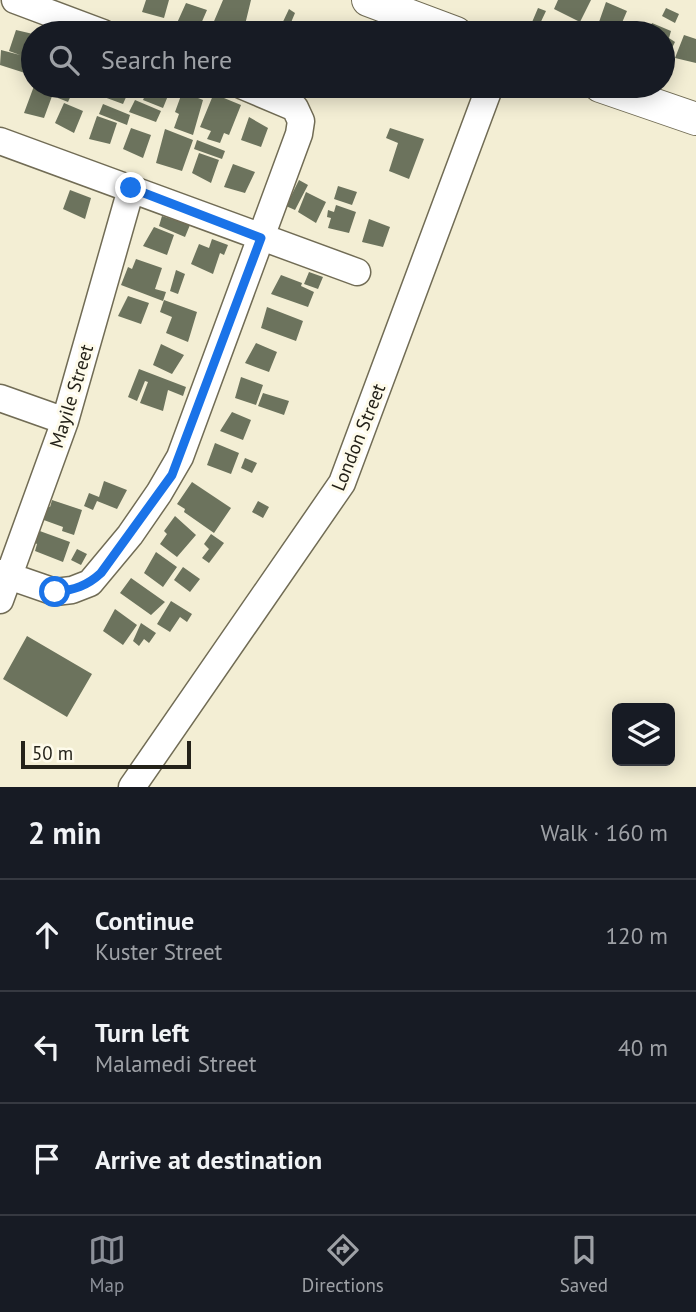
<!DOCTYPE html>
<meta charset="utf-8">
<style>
:root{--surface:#171b24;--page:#20242c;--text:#f1f3f6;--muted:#9ea1a6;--line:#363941;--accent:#8c9099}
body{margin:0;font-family:"PT Sans",sans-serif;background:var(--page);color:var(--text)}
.controls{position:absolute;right:21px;bottom:21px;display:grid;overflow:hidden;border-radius:10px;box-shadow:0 4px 18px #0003}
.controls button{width:63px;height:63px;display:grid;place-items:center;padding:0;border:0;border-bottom:2px solid var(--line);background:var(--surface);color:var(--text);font:35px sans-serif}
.scale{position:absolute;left:21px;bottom:18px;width:170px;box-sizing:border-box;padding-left:7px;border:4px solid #242219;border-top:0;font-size:19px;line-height:24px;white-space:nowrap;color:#242219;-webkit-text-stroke:5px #fefbeb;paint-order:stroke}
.stop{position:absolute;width:21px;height:21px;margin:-16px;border:5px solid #1a73e8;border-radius:50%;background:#fff}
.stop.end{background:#1a73e8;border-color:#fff;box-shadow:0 2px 7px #0008}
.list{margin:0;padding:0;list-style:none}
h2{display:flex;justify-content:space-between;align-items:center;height:91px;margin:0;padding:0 28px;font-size:30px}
h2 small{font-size:23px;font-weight:400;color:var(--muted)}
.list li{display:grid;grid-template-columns:46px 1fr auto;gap:21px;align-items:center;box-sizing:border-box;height:112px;padding:0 28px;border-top:2px solid var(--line)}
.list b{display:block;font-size:26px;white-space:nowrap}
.list p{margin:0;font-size:23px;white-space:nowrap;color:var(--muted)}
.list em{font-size:23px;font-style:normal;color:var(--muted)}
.icon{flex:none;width:38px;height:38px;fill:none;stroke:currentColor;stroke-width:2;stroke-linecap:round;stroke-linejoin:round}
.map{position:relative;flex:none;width:696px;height:787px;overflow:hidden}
.search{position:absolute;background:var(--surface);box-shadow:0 4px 18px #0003;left:21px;right:21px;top:21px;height:77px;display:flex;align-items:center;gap:18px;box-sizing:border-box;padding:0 24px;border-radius:38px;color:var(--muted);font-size:26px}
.sheet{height:427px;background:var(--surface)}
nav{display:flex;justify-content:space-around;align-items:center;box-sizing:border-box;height:98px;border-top:2px solid var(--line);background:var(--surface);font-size:19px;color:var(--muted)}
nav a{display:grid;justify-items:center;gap:4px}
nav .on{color:var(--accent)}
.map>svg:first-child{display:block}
</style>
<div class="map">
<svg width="696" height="787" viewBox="0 0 696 787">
<rect width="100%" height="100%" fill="#f3eed4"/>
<path fill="#6c735d" d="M 146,0 L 169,0 L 164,18 L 142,12 Z
M 223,0 L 251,0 L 243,33 L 209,33 Z
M 558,0 L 591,0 L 580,22 L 554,9 Z
M 606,2 L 627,11 L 618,32 L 599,22 Z
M 186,3 L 207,10 L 197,33 L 177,23 Z
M 538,8 L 546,11 L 537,30 L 530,27 Z
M 666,8 L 679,14 L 675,23 L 662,16 Z
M 289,9 L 295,13 L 287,32 L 280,28 Z
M 652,23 L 671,31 L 669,38 L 675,42 L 672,48 L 666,45 L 663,52 L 663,33 L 648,33 Z
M 16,30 L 33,34 L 31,59 L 25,73 L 0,65 L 1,50 L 20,55 L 9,51 Z
M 684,35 L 696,39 L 696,63 L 675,58 Z
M 34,86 L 55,88 L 44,118 L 24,113 Z
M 62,86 L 73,91 L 68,102 L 58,98 Z
M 108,86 L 131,86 L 123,104 L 104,97 Z
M 149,86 L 172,86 L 163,108 L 143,100 Z
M 216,88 L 226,92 L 224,98 L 241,105 L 229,135 L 224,133 L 220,143 L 207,139 L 211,131 L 200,127 Z
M 183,90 L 194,93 L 193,96 L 203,100 L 193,135 L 174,128 L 179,114 L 175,112 Z
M 135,100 L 161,111 L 156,122 L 129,112 Z
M 64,103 L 83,111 L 74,133 L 55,123 Z
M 103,104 L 130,115 L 127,125 L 99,114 Z
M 97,116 L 117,123 L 110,144 L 89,139 Z
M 249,117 L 268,128 L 261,147 L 241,140 Z
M 131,128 L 151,135 L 143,158 L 123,149 Z
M 390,128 L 424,139 L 409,179 L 389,171 L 398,143 L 386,138 Z
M 165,129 L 193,140 L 182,171 L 156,163 Z
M 197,140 L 225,151 L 222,159 L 194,149 Z
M 199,153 L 219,160 L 211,183 L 192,173 Z
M 233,164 L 255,172 L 245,193 L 224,187 Z
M 299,180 L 308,185 L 295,210 L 286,206 Z
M 338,186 L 357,192 L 352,205 L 334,199 Z
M 70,190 L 91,198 L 85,219 L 63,209 Z
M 306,192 L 326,202 L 316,223 L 298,212 Z
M 336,205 L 356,212 L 349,233 L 328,228 L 331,218 L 327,217 L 328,210 L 334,212 Z
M 162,216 L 190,225 L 185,237 L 159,226 Z
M 369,219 L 390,227 L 383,247 L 362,242 Z
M 154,227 L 174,235 L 167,255 L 143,246 Z
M 212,239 L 228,245 L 224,255 L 220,253 L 213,274 L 191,264 L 199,244 L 209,248 Z
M 136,259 L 162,268 L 155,289 L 166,292 L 163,301 L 121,285 L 128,267 L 132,269 Z
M 176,270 L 185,274 L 178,294 L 170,291 Z
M 309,272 L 323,277 L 318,289 L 304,284 Z
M 281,275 L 302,283 L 301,286 L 314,292 L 308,307 L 271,294 Z
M 128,296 L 149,303 L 141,324 L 118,316 Z
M 164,300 L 197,312 L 188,342 L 166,333 L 172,317 L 160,312 Z
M 267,307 L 303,321 L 296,341 L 261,328 Z
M 256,343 L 277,352 L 269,372 L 245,363 Z
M 161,344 L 184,355 L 172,374 L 153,365 Z
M 139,369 L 186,387 L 183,396 L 168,390 L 163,411 L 140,403 L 148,382 L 145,381 L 137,401 L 128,397 Z
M 241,377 L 263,385 L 256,405 L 235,398 Z
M 263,393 L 289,401 L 284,415 L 258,406 Z
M 232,412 L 251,420 L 243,440 L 220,431 Z
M 215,443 L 239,453 L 231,474 L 207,465 Z
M 245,458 L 257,463 L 252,473 L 241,468 Z
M 104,481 L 127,490 L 117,509 L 97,501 L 93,510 L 84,506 L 89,493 L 99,497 Z
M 192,482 L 231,508 L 214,533 L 184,512 L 185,509 L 177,504 Z
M 52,500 L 82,510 L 74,535 L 62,531 L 63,527 L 41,519 L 46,505 L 50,507 Z
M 258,501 L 269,507 L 263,518 L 252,512 Z
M 175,516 L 196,535 L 177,557 L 160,544 L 167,534 L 164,531 Z
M 37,530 L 70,542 L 63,562 L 35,551 L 37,544 L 33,542 Z
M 211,534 L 224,543 L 209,563 L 202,558 L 209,549 L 204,544 Z
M 77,549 L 87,554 L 81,565 L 71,560 Z
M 156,552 L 177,567 L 163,587 L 144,573 Z
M 183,567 L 200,579 L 190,592 L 174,580 Z
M 131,578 L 165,602 L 151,615 L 120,593 Z
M 171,601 L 192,614 L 187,622 L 180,617 L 170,632 L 157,624 Z
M 115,609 L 137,625 L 123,645 L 103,631 Z
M 141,623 L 156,633 L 149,643 L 144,639 L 139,646 L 133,641 Z
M 27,636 L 92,674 L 67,717 L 3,679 Z"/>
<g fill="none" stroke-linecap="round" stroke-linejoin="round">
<g stroke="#716c55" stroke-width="29">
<path id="minor" d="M 15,0 L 103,33
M 0,141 L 357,272
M 0,398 L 65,421
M 0,573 L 55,592 L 72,590 L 90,583 L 130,535 L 159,493 L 180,457 L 299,134 L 301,121 L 295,108 L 243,86
M 0,600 L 65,421 L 131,189
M 132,787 L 342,483 L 490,86"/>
</g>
<g stroke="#716c55" stroke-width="34">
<path id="tertiary" d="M 368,0 L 456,33
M 600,86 L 696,119"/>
</g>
<use href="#minor" stroke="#fff" stroke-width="26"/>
<use href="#tertiary" stroke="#fff" stroke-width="32"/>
</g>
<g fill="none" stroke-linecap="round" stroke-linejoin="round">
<path stroke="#1a73e8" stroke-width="9" d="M 55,592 C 74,590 87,586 101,573 L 172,475 L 261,238 L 131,188"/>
</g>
<g text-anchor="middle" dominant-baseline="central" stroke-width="6" stroke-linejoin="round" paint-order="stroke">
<g font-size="19" fill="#242219" stroke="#fefbeb">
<text transform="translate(71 396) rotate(-73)">Mayile Street</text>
<text transform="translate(358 437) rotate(-68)">London Street</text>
</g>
</g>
</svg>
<div class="controls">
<button><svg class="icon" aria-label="layers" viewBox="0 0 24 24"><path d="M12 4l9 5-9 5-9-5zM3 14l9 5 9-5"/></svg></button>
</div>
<div class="scale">50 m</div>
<div class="stop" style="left:55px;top:592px"></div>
<div class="stop end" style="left:131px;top:188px"></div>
<div class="search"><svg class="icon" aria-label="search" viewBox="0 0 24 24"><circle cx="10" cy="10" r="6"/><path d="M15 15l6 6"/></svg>Search here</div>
</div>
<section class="sheet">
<h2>2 min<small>Walk · 160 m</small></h2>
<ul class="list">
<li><svg class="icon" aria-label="ahead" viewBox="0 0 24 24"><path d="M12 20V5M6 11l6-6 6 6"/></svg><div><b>Continue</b><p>Kuster Street</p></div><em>120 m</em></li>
<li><svg class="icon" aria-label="left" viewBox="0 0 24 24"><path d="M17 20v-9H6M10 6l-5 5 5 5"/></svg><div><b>Turn left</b><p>Malamedi Street</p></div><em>40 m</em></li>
<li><svg class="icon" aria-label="arrive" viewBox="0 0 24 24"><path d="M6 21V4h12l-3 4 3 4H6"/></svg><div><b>Arrive at destination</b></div></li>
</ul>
</section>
<nav>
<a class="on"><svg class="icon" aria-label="map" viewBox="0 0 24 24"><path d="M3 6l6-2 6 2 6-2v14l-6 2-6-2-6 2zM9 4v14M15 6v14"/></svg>Map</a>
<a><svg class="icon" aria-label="directions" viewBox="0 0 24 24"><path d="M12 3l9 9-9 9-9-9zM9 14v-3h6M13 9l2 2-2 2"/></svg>Directions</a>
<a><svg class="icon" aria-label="saved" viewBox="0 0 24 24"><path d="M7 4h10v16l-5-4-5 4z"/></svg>Saved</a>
</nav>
